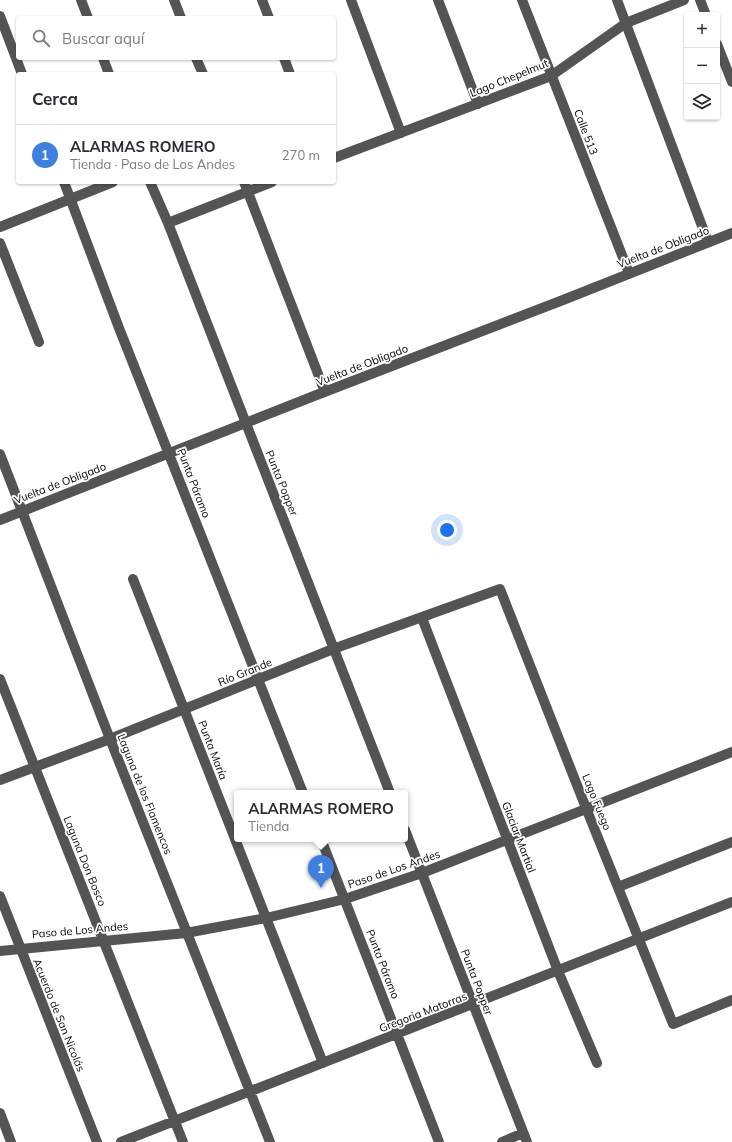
<!DOCTYPE html>
<html lang="es">
<meta charset="utf-8">
<style>
:root{--surface:#fff;--page:#f2f2f3;--text:#2b2b33;--muted:#7c7c81;--line:#e1e1e2;--accent:#db2777}
body{margin:0;font-family:Mulish,sans-serif;background:var(--page);color:var(--text)}
.controls{position:absolute;right:12px;top:12px;display:grid;overflow:hidden;border-radius:4px;box-shadow:0 1px 3px #0004}
.controls button{width:36px;height:36px;display:grid;place-items:center;padding:0;border:0;border-bottom:1px solid var(--line);background:var(--surface);color:var(--text);font:20px sans-serif}
.you{position:absolute;left:447px;top:530px;width:14px;height:14px;margin:-10px;border:3px solid #fff;border-radius:50%;background:#1a73e8;box-shadow:0 0 0 6px #1a73e833}
.badge{display:grid;place-items:center;width:26px;height:26px;border-radius:50%;background:var(--accent);color:#fff;font-size:13px;font-weight:700}
.pin{position:absolute;translate:-50% -33px;filter:drop-shadow(0 1px 2px #0008)}
.pin::after{content:'';position:absolute;top:21px;width:14px;height:12px;background:inherit;clip-path:polygon(0 0,100% 0,50% 100%)}
.popup{position:absolute;left:234px;top:790px;width:174px;height:52px;box-sizing:border-box;display:grid;place-content:center;border-radius:4px;background:var(--surface);filter:drop-shadow(0 1px 3px #0005);font-size:13px;white-space:nowrap;color:var(--muted)}
.popup b{font-size:15px;color:var(--text)}
.popup::after{content:'';position:absolute;left:50%;top:100%;margin-left:-8px;border:8px solid transparent;border-top-color:var(--surface)}
.list{margin:0;padding:0;list-style:none}
h2{display:flex;justify-content:space-between;align-items:center;height:52px;margin:0;padding:0 16px;font-size:17px}
h2 small{font-size:13px;font-weight:400;color:var(--muted)}
.list li{display:grid;grid-template-columns:26px 1fr auto;gap:12px;align-items:center;box-sizing:border-box;height:60px;padding:0 16px;border-top:1px solid var(--line)}
.list b{display:block;font-size:15px;white-space:nowrap}
.list p{margin:0;font-size:13px;white-space:nowrap;color:var(--muted)}
.list em{font-size:13px;font-style:normal;color:var(--muted)}
.icon{flex:none;width:22px;height:22px;fill:none;stroke:currentColor;stroke-width:2;stroke-linecap:round;stroke-linejoin:round}
.map{position:relative;flex:none;width:732px;height:1142px;overflow:hidden}
.search{position:absolute;background:var(--surface);box-shadow:0 1px 3px #0004;left:16px;top:16px;width:320px;height:44px;display:flex;align-items:center;gap:10px;box-sizing:border-box;padding:0 14px;border-radius:4px;color:var(--muted);font-size:15px}
.panel{position:absolute;background:var(--surface);box-shadow:0 1px 3px #0004;left:16px;top:72px;width:320px;height:112px;border-radius:4px}
.map>svg:first-child{display:block}
</style>
<div class="map">
<svg width="732" height="1142" viewBox="0 0 732 1142">
<rect width="100%" height="100%" fill="#fff"/>
<g fill="none" stroke-linecap="round" stroke-linejoin="round">
<path stroke="#545454" stroke-width="10" d="M 81,0 L 88,18
M 174,0 L 181,18
M 262,0 L 269,18
M 351,0 L 401,133
M 438,0 L 478,104
M 522,0 L 629,273
M 617,0 L 708,242
M 700,0 L 706,15
M 0,16 L 22,74
M 717,44 L 732,82
M 103,58 L 109,74
M 196,58 L 203,74
M 284,58 L 290,74
M 334,158 L 551,76 L 626,23 L 684,0
M 64,182 L 119,328 L 303,793
M 150,182 L 168,223 L 390,793
M 244,182 L 325,392
M 168,223 L 272,182
M 0,227 L 113,182
M 0,243 L 39,342
M 0,454 L 110,739 L 270,1142
M 0,520 L 314,396 L 563,300 L 732,233
M 133,579 L 323,1063
M 422,618 L 558,971 L 597,1063
M 0,679 L 183,1142
M 0,780 L 110,739 L 333,649 L 500,589 L 586,808 L 673,1024 L 732,1000
M 405,830 L 527,1142
M 321,839 L 439,1142
M 618,887 L 732,842
M 0,896 L 97,1142
M 0,951 L 186,933 L 266,918 L 345,899 L 422,873 L 732,752
M 0,1113 L 11,1142
M 121,1142 L 732,902
M 502,1142 L 523,1133"/>
</g>
<g text-anchor="middle" dominant-baseline="central" stroke-width="3.5" stroke-linejoin="round" paint-order="stroke">
<g font-size="11" fill="#000" stroke="#fff">
<text transform="translate(509 78) rotate(-22)">Lago Chepelmut</text>
<text transform="translate(586 132) rotate(69)">Calle 513</text>
<text transform="translate(663 247) rotate(-21)">Vuelta de Obligado</text>
<text transform="translate(362 365) rotate(-21)">Vuelta de Obligado</text>
<text transform="translate(60 483) rotate(-21)">Vuelta de Obligado</text>
<text transform="translate(194 483) rotate(69)">Punta Páramo</text>
<text transform="translate(282 483) rotate(68)">Punta Popper</text>
<text transform="translate(245 672) rotate(-22)">Río Grande</text>
<text transform="translate(213 750) rotate(69)">Punta María</text>
<text transform="translate(145 794) rotate(68)">Laguna de los Flamencos</text>
<text transform="translate(597 802) rotate(68)">Lago Fuego</text>
<text transform="translate(519 837) rotate(69)">Glaciar Martial</text>
<text transform="translate(85 861) rotate(68)">Laguna Don Bosco</text>
<text transform="translate(394 869) rotate(-19)">Paso de Los Andes</text>
<text transform="translate(80 930) rotate(-5)">Paso de Los Andes</text>
<text transform="translate(383 964) rotate(69)">Punta Páramo</text>
<text transform="translate(477 982) rotate(69)">Punta Popper</text>
<text transform="translate(423 1012) rotate(-21)">Gregoria Matorras</text>
<text transform="translate(59 1015) rotate(68)">Acuerdo de San Nicolás</text>
</g>
</g>
</svg>
<div class="controls">
<button>+</button>
<button>−</button>
<button><svg class="icon" aria-label="layers" viewBox="0 0 24 24"><path d="M12 4l9 5-9 5-9-5zM3 14l9 5 9-5"/></svg></button>
</div>
<div class="you"></div>
<div class="pin badge" style="left:321px;top:888px;background:#3f7fe0">1</div>
<div class="popup"><b>ALARMAS ROMERO</b>Tienda</div>
<div class="search"><svg class="icon" aria-label="search" viewBox="0 0 24 24"><circle cx="10" cy="10" r="6"/><path d="M15 15l6 6"/></svg>Buscar aquí</div>
<section class="panel">
<h2>Cerca<small></small></h2>
<ul class="list">
<li><span class="badge" style="background:#3f7fe0">1</span><div><b>ALARMAS ROMERO</b><p>Tienda · Paso de Los Andes</p></div><em>270 m</em></li>
</ul>
</section>
</div>
